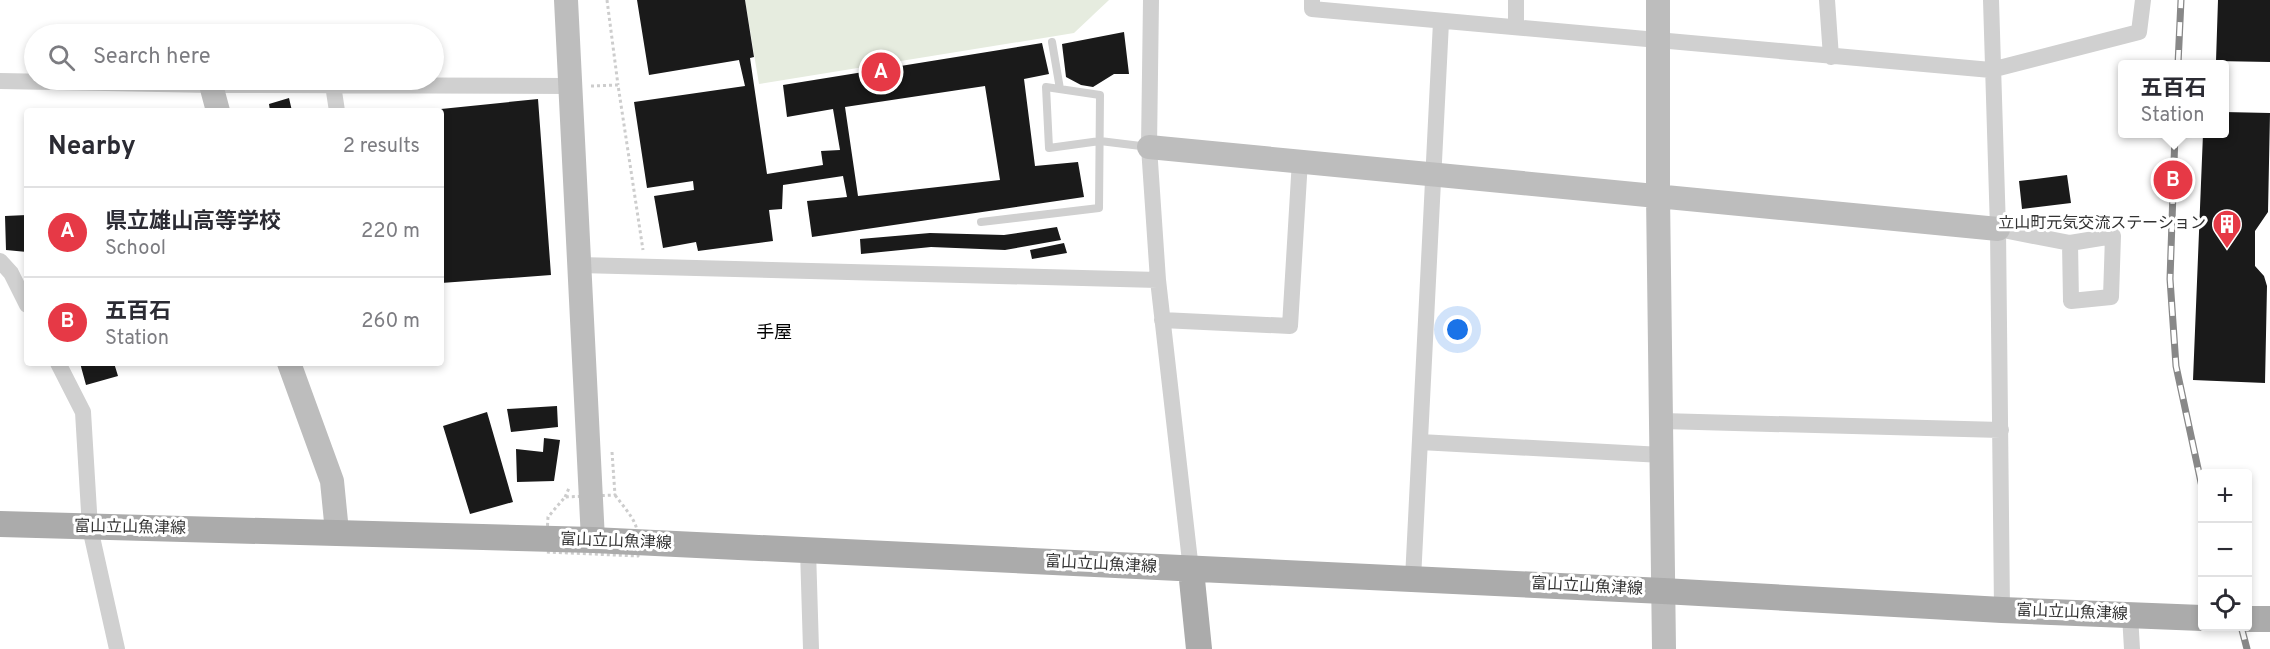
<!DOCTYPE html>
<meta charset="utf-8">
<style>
:root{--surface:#fff;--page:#f2f2f3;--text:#2b2b33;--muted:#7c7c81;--line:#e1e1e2;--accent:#e63946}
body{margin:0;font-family:Overpass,"Noto Sans JP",sans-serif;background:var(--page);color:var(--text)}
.controls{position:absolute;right:18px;bottom:18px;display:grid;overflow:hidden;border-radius:6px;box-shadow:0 3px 9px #0003}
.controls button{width:54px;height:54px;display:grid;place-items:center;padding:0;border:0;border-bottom:2px solid var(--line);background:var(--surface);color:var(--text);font:30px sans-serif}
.you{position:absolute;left:1458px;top:330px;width:21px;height:21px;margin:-15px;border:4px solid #fff;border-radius:50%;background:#1a73e8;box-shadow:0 0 0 9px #1a73e833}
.badge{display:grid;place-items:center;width:39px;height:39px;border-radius:50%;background:var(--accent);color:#fff;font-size:20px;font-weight:700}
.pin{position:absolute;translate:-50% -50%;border:3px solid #fff;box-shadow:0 2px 6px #0006}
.popup{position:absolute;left:2118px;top:60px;width:111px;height:78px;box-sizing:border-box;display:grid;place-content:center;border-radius:6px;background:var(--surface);filter:drop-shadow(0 2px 4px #0005);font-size:20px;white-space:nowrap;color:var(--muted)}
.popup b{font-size:22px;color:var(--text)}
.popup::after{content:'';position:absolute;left:50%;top:100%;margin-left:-12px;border:12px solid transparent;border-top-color:var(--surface)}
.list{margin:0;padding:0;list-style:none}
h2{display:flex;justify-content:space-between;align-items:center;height:78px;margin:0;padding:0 24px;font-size:26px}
h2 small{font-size:20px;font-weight:400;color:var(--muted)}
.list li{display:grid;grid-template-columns:39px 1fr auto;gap:18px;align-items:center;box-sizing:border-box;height:90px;padding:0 24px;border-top:2px solid var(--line)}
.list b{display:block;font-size:22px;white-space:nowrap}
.list p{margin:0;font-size:20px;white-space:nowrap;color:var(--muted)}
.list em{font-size:20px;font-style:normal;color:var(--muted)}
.icon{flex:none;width:33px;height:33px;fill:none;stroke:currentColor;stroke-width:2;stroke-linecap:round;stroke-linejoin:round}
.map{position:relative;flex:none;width:2270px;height:649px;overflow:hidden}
.search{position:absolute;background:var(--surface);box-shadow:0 3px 9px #0003;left:24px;top:24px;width:420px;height:66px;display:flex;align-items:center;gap:15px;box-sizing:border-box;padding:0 21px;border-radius:33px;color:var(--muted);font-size:22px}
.panel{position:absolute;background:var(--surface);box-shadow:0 3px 9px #0003;left:24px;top:108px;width:420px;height:258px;border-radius:6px}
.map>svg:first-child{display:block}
</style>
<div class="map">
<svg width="2270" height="649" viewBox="0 0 2270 649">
<rect width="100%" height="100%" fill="#fff"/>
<path fill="#e6ecdf" d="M 745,0 L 1109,0 L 1074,33 L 759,84 Z"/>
<path fill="#1a1a1a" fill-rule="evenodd" d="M 637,0 L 745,0 L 754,57 L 750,58 L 767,174 L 823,165 L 821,151 L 840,150 L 833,109 L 787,117 L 783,85 L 1042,43 L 1049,74 L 1024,79 L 1035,166 L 1078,162 L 1084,197 L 812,237 L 807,201 L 847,197 L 843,176 L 783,185 L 782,209 L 769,210 L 773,241 L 698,251 L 696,242 L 663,248 L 654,196 L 694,190 L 693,181 L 647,188 L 634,102 L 745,86 L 739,60 L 649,75 ZM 985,86 L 1000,180 L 858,196 L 845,107 Z
M 2218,0 L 2270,0 L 2270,62 L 2216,61 Z
M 1124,32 L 1129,74 L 1114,74 L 1093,87 L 1081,85 L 1066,77 L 1062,44 Z
M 289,98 L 292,111 L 270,111 L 269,104 Z
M 538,99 L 551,275 L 441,283 L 441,109 Z
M 2224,112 L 2270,113 L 2268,212 L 2255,231 L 2255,266 L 2264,276 L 2267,286 L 2265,383 L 2193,380 L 2203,134 L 2224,134 Z
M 2067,175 L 2071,203 L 2022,209 L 2019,181 Z
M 27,215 L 27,252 L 6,250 L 5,216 Z
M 1057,227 L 1061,240 L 1005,250 L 931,247 L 861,254 L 860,239 L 930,233 L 1004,235 Z
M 1064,243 L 1067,253 L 1032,259 L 1030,250 Z
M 80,363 L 114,363 L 118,376 L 86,385 Z
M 557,406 L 558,427 L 511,432 L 507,409 Z
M 487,412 L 513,502 L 470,514 L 443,426 Z
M 544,438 L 560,440 L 554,481 L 517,482 L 516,449 L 543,452 Z"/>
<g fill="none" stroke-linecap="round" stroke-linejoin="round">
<path stroke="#cdcdcd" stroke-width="3" stroke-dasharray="3 3" stroke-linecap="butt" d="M 607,0 L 618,85
M 591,86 L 618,85 L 643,250
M 612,452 L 615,495
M 615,495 C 633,519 641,524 638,556 L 546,552 L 548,517 L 565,497 Z
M 565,497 L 569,488"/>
<path stroke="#d0d0d0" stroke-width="8" d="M 1052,42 L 1060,89
M 981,222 L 1099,208 L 1100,95 L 1046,87 L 1049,148 L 1100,141 L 1149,147"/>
<path stroke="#d0d0d0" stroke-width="16" d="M 1151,0 L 1149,147 L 1158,280 L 1191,570
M 1312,0 L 1312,9 L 1991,70 L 2139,32 L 2143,0
M 1516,0 L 1516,26
M 1827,0 L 1831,57
M 1991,0 L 1998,229 L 2002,610
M 0,81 L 211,85 L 571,86
M 333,85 L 337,111
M 1998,229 L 2070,243 L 2113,236 L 2111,297 L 2071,301 L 2070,243
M 0,261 L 11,273 L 27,305
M 579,265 L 1158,280
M 1162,320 L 1290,326 L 1300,160
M 58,363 L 83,412 L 90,528 L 117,649
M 1662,421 L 2001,430
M 1420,442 L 1662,455
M 808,550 L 811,649
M 1413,579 L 1441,22
M 2130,615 L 2132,649"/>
<path stroke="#bdbdbd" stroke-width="24" d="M 566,0 L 593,540
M 1658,0 L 1658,196 L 1664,649
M 211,85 L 218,111
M 1149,147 L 1998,229
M 289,363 L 332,481 L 337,532"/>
<path stroke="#ababab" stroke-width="26" d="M 0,524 L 593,540 L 1663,591 L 2002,610 L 2202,618
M 1191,570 L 1199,649
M 2248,619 L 2270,619"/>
<g stroke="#888" stroke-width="7">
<path id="rail" d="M 2178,64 L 2181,0
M 2175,134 L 2170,279 L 2176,366 L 2202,487
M 2241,626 L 2247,649"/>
</g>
<use href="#rail" stroke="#fff" stroke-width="4.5" stroke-dasharray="14" stroke-linecap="butt"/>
</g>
<defs>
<g id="building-pin" transform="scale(1.5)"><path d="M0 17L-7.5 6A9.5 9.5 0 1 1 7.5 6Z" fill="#e63946" stroke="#fff"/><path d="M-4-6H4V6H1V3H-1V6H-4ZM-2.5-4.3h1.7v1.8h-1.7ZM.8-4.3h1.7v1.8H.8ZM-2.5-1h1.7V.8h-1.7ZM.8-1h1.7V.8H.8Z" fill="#fff"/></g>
</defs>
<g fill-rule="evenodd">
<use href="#building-pin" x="2227" y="224"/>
</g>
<g text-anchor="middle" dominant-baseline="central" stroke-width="6" stroke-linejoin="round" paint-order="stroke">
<g font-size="16" fill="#333" stroke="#fff" text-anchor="end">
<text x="2206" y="224">立山町元気交流ステーション</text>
</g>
<g font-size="16" fill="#333" stroke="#fff">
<text transform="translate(130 528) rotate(1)">富山立山魚津線</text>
<text transform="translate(616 542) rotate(2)">富山立山魚津線</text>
<text transform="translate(1101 565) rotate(3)">富山立山魚津線</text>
<text transform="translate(1587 587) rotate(3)">富山立山魚津線</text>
<text transform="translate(2072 613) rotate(2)">富山立山魚津線</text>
</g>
<g font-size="18" fill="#000" stroke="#fff">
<text x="774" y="333">手屋</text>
</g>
</g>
</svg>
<div class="controls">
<button>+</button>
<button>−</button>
<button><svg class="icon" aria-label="locate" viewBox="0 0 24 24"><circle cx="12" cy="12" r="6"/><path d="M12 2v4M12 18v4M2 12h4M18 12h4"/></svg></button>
</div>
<div class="you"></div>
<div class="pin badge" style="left:881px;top:72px">A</div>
<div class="pin badge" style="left:2173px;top:180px">B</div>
<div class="popup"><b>五百石</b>Station</div>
<div class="search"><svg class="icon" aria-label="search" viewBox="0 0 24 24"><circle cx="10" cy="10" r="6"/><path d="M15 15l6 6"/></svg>Search here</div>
<section class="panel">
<h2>Nearby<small>2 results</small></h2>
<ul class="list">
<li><span class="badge">A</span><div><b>県立雄山高等学校</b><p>School</p></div><em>220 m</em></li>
<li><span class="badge">B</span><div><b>五百石</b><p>Station</p></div><em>260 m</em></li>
</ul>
</section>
</div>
